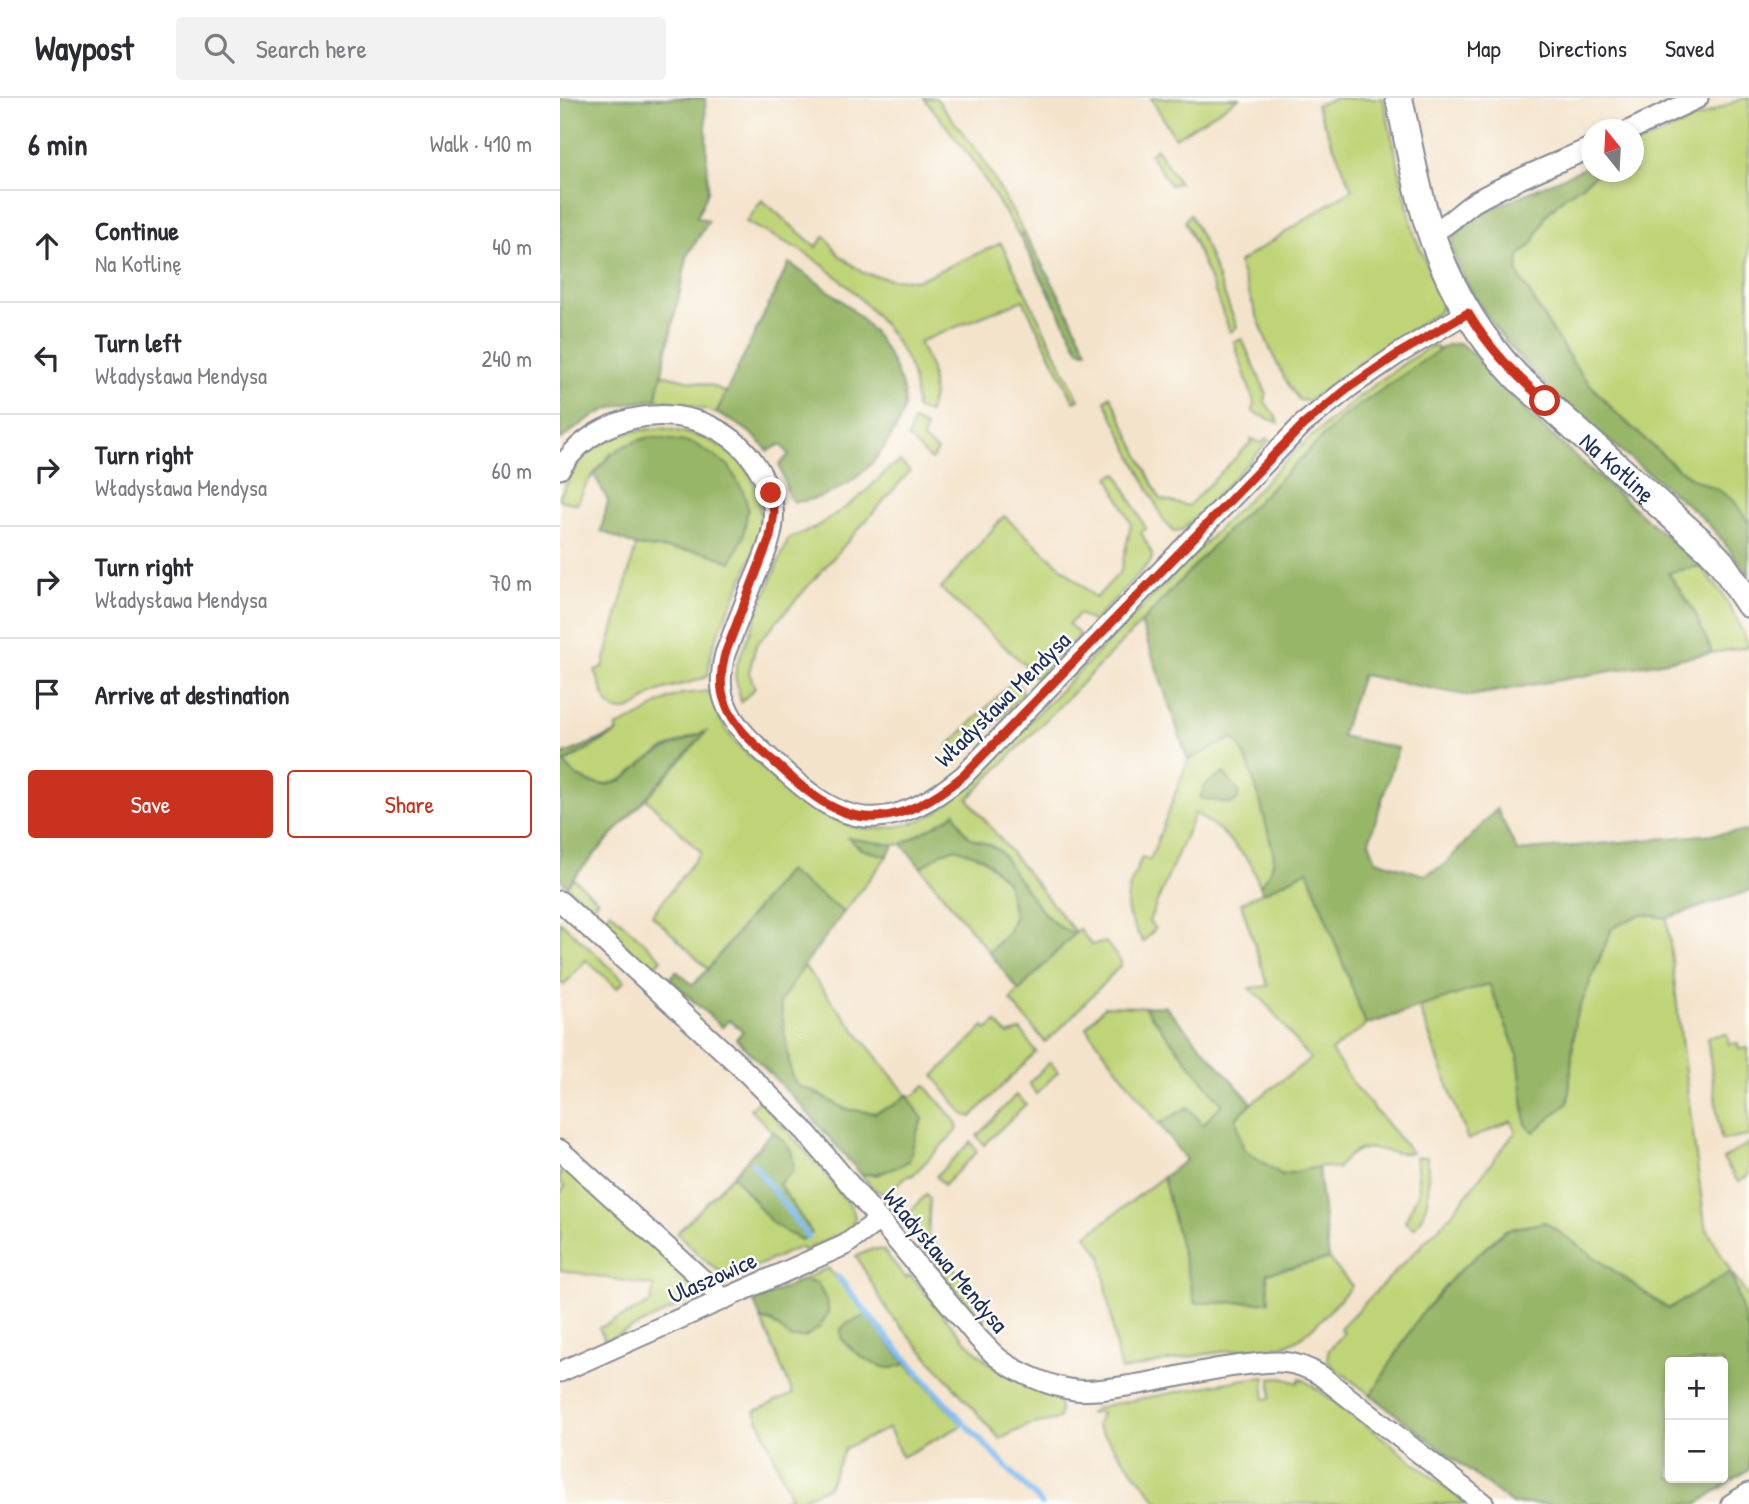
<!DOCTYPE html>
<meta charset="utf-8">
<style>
:root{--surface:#fff;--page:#f2f2f3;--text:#2b2b33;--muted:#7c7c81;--line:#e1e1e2;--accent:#c8321e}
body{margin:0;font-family:"Patrick Hand",sans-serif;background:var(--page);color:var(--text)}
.controls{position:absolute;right:21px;bottom:21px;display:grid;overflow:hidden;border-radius:7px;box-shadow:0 4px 10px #0003}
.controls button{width:63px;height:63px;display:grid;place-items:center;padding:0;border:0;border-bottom:2px solid var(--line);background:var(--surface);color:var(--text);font:35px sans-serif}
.compass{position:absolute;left:1021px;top:21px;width:63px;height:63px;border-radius:50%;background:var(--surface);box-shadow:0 4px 10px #0003;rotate:342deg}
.stop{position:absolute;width:21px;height:21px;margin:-16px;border:5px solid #c8321e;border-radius:50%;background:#fff}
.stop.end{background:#c8321e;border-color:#fff;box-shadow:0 2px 7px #0008}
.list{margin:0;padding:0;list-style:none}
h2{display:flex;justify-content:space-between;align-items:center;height:91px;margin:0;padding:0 28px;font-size:30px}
h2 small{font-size:23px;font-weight:400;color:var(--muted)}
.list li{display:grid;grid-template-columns:46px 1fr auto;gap:21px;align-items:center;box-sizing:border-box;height:112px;padding:0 28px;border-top:2px solid var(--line)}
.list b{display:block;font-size:26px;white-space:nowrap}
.list p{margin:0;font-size:23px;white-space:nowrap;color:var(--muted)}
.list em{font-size:23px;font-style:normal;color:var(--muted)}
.actions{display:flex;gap:14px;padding:21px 28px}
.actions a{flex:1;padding:16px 0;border:2px solid var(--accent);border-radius:7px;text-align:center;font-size:24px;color:var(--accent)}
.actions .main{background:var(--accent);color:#fff}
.icon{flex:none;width:38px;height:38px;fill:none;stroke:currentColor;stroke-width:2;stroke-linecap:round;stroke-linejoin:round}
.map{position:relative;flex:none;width:1189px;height:1406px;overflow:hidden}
header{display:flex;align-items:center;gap:42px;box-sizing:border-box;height:98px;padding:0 35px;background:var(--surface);border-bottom:2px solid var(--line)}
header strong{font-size:33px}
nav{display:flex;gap:38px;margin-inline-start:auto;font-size:24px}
.search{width:490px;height:63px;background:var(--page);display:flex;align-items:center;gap:18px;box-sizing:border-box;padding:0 24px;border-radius:7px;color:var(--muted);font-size:26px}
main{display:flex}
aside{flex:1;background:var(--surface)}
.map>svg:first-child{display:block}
</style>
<header>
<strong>Waypost</strong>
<div class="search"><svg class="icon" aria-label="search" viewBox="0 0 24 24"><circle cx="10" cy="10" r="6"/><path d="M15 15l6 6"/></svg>Search here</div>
<nav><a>Map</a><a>Directions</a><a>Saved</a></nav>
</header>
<main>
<aside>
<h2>6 min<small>Walk · 410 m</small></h2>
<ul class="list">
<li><svg class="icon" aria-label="ahead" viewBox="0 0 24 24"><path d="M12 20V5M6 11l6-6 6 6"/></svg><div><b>Continue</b><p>Na Kotlinę</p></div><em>40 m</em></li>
<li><svg class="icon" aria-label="left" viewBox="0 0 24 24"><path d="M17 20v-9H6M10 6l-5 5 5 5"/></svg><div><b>Turn left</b><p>Władysława Mendysa</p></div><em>240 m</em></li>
<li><svg class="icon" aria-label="right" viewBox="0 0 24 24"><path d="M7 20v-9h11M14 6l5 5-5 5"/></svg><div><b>Turn right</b><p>Władysława Mendysa</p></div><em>60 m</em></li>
<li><svg class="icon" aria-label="right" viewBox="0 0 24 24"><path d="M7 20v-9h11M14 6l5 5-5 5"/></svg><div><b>Turn right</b><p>Władysława Mendysa</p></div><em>70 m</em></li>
<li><svg class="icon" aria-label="arrive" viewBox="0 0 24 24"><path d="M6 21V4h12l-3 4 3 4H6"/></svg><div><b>Arrive at destination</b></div></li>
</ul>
<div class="actions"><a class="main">Save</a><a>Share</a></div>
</aside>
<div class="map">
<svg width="1189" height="1406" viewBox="0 0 1189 1406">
<rect width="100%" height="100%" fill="#fdfcf7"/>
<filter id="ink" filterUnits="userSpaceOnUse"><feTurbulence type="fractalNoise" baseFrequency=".0143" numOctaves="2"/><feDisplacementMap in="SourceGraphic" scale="14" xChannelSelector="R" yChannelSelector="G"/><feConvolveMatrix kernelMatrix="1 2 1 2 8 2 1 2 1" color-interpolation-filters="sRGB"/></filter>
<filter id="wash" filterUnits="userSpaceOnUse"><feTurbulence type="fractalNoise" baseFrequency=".00686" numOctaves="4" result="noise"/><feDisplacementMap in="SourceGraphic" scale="28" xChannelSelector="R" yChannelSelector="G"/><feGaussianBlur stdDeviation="1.57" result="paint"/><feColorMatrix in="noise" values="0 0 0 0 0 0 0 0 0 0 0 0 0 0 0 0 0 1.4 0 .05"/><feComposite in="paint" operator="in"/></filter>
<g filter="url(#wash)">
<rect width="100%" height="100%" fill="#f4e3cb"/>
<path fill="#bfd477" stroke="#6d826a" stroke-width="2" d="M 364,0 L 376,0 L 421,58 L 464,134 L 460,139 L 412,61 Z
M 591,0 L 679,0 L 615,40 Z
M 776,0 L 823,0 L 854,136 L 879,195 L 882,209 L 878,215 L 829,245 L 748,303 L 739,302 C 710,264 695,210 678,165 L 792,91 L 756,7 Z
M 1183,0 L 1189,0 L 1189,425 L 1174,403 L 1160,393 L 1135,382 L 1117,370 L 1054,313 L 1020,275 L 992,233 L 957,174 L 959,158 L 973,144 L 986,117 L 1003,100 L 1040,74 L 1074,74 L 1074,48 Z
M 596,50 L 619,85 L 610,87 L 590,56 Z
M 202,102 L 256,149 L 265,138 L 278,156 L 303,175 L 330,181 L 358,182 L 441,145 L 519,302 L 514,304 L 463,202 L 359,244 L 371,271 L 373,298 L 369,315 L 356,311 C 356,298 355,286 351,273 C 337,233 284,180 248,157 C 228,145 207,135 186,124 Z
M 630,116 L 645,147 L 677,229 L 670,234 L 652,186 L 625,123 Z
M 682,241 L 706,295 L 705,304 L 716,319 L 719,325 L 693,314 L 694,304 L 674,244 Z
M 873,247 L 880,252 L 784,318 L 662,438 L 581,525 L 408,701 L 515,834 L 519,831 L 532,847 L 546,844 L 561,864 L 561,867 L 498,933 L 485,944 L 450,902 L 514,835 C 491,831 469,798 457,779 C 450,770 446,760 438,752 C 430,745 422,745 413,741 C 403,736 399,724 395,715 L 390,719 L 342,746 L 334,747 L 289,741 L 301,751 L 327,758 L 284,814 L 227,773 L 148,871 L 92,817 L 141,754 L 86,701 L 146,634 C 126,640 104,650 87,662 C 78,668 70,678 61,682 C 39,692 18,683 4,665 L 58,634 L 56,629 L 81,618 L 98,606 L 111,600 L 122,596 L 149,593 C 155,613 162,628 175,644 C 206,672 251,718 292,728 C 306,732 320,731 334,729 C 363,725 379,714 400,695 L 731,357 C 776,317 821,278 873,247 Z
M 101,276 L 153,288 L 166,295 L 156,315 L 126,306 L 96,302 Z
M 550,297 L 600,401 L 628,408 L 691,344 L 691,341 L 702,345 L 707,340 L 710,342 L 629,426 L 621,433 L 614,434 L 604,423 L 545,303 Z
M 353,323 L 366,329 L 363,342 L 378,353 L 371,362 L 348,340 Z
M 102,330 C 132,335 163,342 183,367 C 229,424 170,494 152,552 C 150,560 149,569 148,578 C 131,586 113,587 96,594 C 89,597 84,603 78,607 C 46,626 44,595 35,572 L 43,569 L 76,448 L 145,454 L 171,463 L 51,355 L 27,385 L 17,406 L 0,402 L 0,397 L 13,374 L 28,355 L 51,341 L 72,333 Z
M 340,364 L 350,373 L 196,547 L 189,574 L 195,590 L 181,604 L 175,578 L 177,566 L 228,441 L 254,430 L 286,409 L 305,394 L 331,369 Z
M 557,375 L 586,431 L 581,434 L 592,456 L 591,463 L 533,524 L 519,516 L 509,526 L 520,537 L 477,580 L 464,572 L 466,568 L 381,491 L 444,418 L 536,500 L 561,473 L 571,426 L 549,379 Z
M 1140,468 L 1162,495 L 1177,522 L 1189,549 L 1152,555 L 1134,513 L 1108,474 Z
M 455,581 L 464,595 L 407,654 L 402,654 L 388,648 Z
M 673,639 C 691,653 707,732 714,757 C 713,770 708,777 700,788 L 690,764 L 662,734 L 635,715 L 589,823 L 595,831 L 583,844 C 578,835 570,824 568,814 C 564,795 575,776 582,759 L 590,762 L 628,662 Z
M 396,750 L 423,760 L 447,784 L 454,818 L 449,833 L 429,854 L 361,770 L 382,754 Z
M 747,771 L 806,927 L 771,953 L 798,992 L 852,1055 C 819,1059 805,1034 777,1071 L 764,1068 L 722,1077 L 683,1051 L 676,1020 L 692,1005 L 750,961 L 704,903 L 689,890 L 708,888 L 681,805 Z
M 13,780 L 38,802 L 29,811 L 7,788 Z
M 50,813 L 102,861 L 91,871 L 47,831 C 42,823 44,820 50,813 Z
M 1081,816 L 1107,820 L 1124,966 L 1145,1127 L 1171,1174 L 1189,1200 L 1189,1236 L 1171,1174 L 1108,1211 L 985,1124 L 945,1132 L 896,1176 L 859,1219 L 811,1297 L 776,1271 L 769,1264 L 767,1260 L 769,1252 L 784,1235 L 780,1230 L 889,1119 L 956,1033 L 951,1023 L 908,1042 L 859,909 L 929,885 L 958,957 L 966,1027 L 1008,1005 L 1015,921 L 1052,830 Z
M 0,823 L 4,827 L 65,883 L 57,890 L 26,862 L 4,887 L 0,883 Z
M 244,868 L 347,997 L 354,998 L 365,987 L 396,1024 L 398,1031 L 352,1078 L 348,1077 C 323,1099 323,1103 301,1076 L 318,1077 L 349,1063 L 356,1036 L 363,1021 L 334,1007 L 315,1015 L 285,1011 L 254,994 L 238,988 L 231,977 L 220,904 Z
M 545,908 L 584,909 L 662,1006 L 643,1027 L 628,1009 L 599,1026 L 526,929 Z
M 436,924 L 448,937 L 461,932 L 476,954 L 411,1019 L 403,1016 L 374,978 L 424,928 L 427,932 Z
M 1167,936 L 1169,946 L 1178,945 L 1179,951 L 1188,950 L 1189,1038 L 1161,1042 L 1147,939 Z
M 490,964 L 498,974 L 476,996 L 469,985 Z
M 456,997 L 466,1006 L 424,1047 L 417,1038 Z
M 199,1002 L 260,1069 L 292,1110 L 295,1119 L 291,1129 L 285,1134 L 244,1153 L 240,1149 L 174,1178 C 154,1176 132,1149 117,1135 L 173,1077 L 213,1125 L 228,1135 L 219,1086 L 233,1073 L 231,1052 L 190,1011 Z
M 411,1044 L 417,1054 L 384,1087 L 376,1078 Z
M 1189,1045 L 1189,1077 L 1178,1084 L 1163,1061 Z
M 856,1059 L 867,1059 C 869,1084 872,1110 854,1130 L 845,1124 L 859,1093 Z
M 6,1068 L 126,1178 C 132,1188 132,1194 128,1204 L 45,1243 L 39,1230 L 91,1205 L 94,1188 L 0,1172 L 0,1095 L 5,1089 L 0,1084 L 0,1074 Z
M 603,1079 L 636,1205 L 708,1204 L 706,1175 L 769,1161 L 792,1188 C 777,1204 752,1235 733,1244 C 715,1252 688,1250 668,1253 C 632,1257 597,1266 561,1272 L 558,1262 L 541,1157 L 526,1138 Z
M 366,1096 L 370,1101 L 368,1138 L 428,1213 L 422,1224 L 346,1131 L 344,1123 L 346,1119 Z
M 313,1151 L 323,1152 L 346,1180 L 350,1177 C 379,1210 407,1251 443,1275 C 454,1283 492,1294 497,1301 C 502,1307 500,1314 499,1321 L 469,1327 L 440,1341 L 329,1215 L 296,1158 Z
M 268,1170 L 307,1218 L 298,1222 L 331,1270 L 346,1266 L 403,1327 L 342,1359 L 329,1330 L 285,1350 L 268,1389 L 229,1406 L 217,1406 L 231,1399 L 195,1313 L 233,1296 L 201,1221 L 211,1224 L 232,1240 L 257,1185 L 241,1182 Z
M 705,1279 L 704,1301 L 711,1300 L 711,1280 L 720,1279 L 738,1285 L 740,1280 L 744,1282 L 791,1315 L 907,1406 L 600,1406 L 537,1328 L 541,1314 L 529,1316 L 537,1310 L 548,1307 L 685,1281 Z"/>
<path fill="#97b668" stroke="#597263" stroke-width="2" fill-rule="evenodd" d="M 0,0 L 145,0 L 148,93 L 137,119 L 149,123 L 128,156 L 96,302 C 50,306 35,314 0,342 Z
M 1031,67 L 1032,74 L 1040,74 L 1003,100 L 986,117 L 973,145 L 959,158 L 957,174 L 992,233 L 1020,275 L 1054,313 L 1117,370 L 1135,382 L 1160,393 L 1174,403 L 1189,425 L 1189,478 C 1173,457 1158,434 1138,416 C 1125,404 1111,394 1097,382 C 1027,325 953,270 909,189 C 903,178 891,157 892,144 C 893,134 904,126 911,120 Z
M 464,134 L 503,204 L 527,252 L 525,253 L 519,252 L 460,139 Z
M 229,165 C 259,185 292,207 315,236 C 324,248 332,263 338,278 C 342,286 346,299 344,309 C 340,327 328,345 316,360 C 298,383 265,403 234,404 L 229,399 L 219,366 L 229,357 L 221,346 L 208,353 C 192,333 179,326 156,315 Z
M 900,245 L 919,262 L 972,320 L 1140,468 L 1108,475 L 1134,513 L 1152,555 L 910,598 L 802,577 L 781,638 L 838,650 L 809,744 L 816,762 L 864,777 L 883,768 L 937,711 L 957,753 L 1189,733 L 1189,793 L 1107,820 L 1081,816 L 1052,830 L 1015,921 L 1008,1005 L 974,1034 L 966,1027 L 958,957 L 929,886 L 806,927 L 748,772 L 703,795 L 700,788 C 708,777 713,770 714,757 C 707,732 690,653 673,640 L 628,662 L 581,525 L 662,438 L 784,318 L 876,254 L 887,247 Z
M 90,339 L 133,345 L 168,367 L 183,393 L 188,410 L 183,440 L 171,464 L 145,454 L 76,448 L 41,433 L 48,403 L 34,376 C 54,352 60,347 90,339 Z
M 147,633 L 13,780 L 7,788 L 0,781 L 0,658 L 58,634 L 4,664 C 17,683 40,693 62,682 C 71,677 79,667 88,661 C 106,649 127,641 147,633 Z
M 664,675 L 678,693 L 678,701 L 671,706 L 640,700 L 645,687 Z
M 395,714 C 399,724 403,736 413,741 C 422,745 430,745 438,752 C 446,759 450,770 457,779 C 470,798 492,832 515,835 L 459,893 L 429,854 L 449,833 L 454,818 L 447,784 L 423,760 L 396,750 L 382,755 L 361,770 L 342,746 L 390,719 Z
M 288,740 L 334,747 L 327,758 L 301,751 Z
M 227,773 L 284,814 L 244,868 L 220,904 L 231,977 L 238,988 L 254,994 L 285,1011 L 315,1015 L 334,1007 L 347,997 L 363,1021 L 356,1036 L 349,1063 C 333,1072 320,1077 301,1076 L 241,1007 L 176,941 L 183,933 L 169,922 L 162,929 L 109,881 L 116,873 L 133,887 L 148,871 Z
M 605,908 L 692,1005 L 676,1020 L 683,1051 L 722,1077 L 758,1069 L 769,1161 L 707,1175 L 709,1204 L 635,1205 L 603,1079 L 626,1062 L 599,1026 L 628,1009 L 643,1027 L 662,1006 L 584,909 Z
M 213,1033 C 228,1048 235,1051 233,1073 L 219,1086 L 252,1135 L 241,1142 L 228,1135 L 212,1125 L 173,1077 Z
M 985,1124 L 1108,1211 L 1171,1174 L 1189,1236 L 1189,1371 L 1137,1406 L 952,1406 L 811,1297 L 859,1219 L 896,1176 L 946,1132 ZM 1110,1264 L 1163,1264 L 1163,1380 L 1110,1380 Z
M 241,1182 L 257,1185 L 268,1205 L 268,1215 L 260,1229 L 245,1239 L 231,1240 L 212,1224 L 201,1221 L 194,1204 Z
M 307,1218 L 346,1266 C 341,1267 334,1270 329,1270 C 311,1268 292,1253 281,1240 L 281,1231 L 287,1225 Z"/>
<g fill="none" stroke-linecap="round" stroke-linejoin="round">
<path stroke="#80bcf2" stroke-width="6" d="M 193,1065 L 248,1139
M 278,1179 L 325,1237 L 404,1325
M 408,1329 L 482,1406"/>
</g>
</g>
<g filter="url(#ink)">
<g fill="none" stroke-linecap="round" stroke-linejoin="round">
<g stroke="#888994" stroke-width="23">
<path id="street" d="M 1070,32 L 1138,0
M 871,134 C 888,129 900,113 916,103 C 953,82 993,67 1032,49
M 0,371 C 44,301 155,299 198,370 C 205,382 212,396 213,410 C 216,436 202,463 192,487 C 183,510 174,533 165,556 C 161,572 159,589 165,604 C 174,629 193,645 212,662 C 240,688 276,723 318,719 C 350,717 380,697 404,677 L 743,326 L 791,288 L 838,256 L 908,214
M 0,803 L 182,970 L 245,1033 L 418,1240 C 424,1246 430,1253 437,1259 C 455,1274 491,1289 515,1292 C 534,1294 554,1290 573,1287 C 610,1281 646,1271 683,1267 C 713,1263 733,1260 760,1277 L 924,1406
M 0,1052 L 163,1200
M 0,1274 L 285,1147 L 319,1122
M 1171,1406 L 1189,1395"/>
</g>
<g stroke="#888994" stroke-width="30">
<g id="secondary">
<path id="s1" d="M 839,0 C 848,42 855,85 868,126 C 886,183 916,236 957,279 L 1148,450 L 1161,464 L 1189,506"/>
</g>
</g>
<use href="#street" stroke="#fff" stroke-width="19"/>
<use href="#secondary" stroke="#fff" stroke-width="26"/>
</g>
</g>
<g fill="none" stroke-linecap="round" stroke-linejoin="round" filter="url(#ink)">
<path stroke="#c8321e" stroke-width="9" d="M 211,395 L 214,415 L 210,439 L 165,556 C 161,572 159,589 165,604 C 174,629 193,645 212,662 C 240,688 276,723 318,719 C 350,717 380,697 404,677 L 743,327 L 791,288 L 838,256 L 908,215 C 929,250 954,276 985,303"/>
</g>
<g text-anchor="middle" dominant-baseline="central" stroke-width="5" stroke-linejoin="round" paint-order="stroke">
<g font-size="24" fill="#1b2f5e" stroke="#fdfcf7">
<text stroke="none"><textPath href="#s1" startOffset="443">Na Kotlinę</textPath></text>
<text transform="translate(442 601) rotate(-45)">Władysława Mendysa</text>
<text transform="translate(386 1162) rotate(50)">Władysława Mendysa</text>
<text transform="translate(152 1179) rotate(-24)">Ulaszowice</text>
</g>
</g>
</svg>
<div class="controls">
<button>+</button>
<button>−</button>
</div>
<svg class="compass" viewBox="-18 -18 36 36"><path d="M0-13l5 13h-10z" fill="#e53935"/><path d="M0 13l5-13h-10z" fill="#7c7c81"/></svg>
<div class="stop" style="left:985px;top:303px"></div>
<div class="stop end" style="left:211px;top:395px"></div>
</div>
</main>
